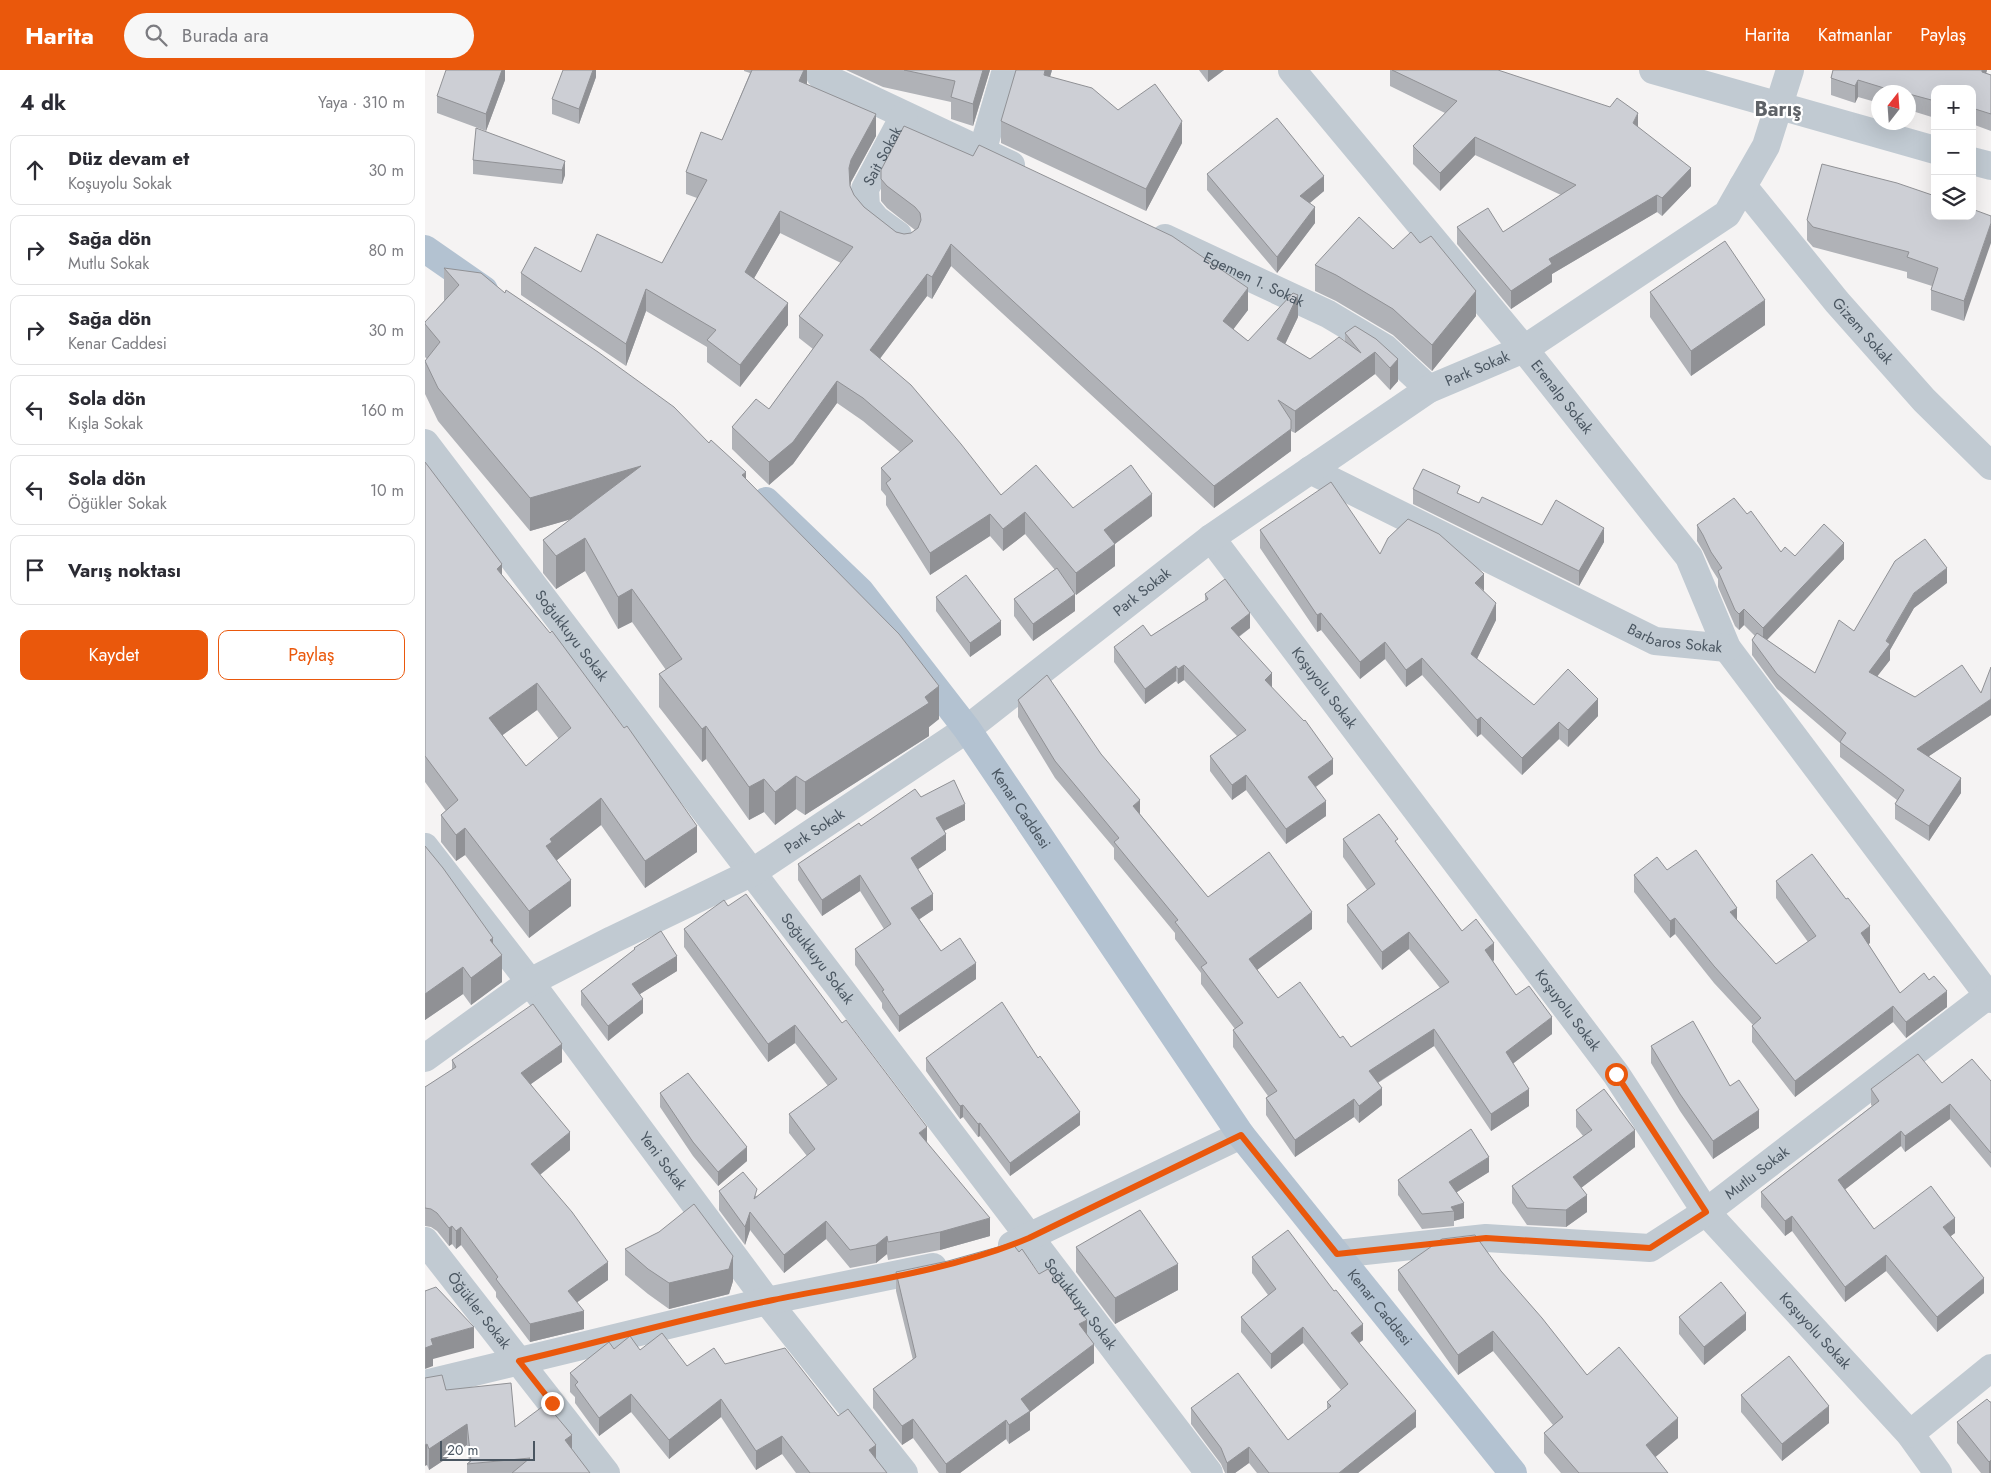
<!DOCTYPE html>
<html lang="tr">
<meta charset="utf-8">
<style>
:root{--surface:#fff;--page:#f7f7f7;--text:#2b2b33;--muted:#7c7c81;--line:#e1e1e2;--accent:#ea580c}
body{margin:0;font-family:Jost,sans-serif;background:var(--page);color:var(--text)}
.controls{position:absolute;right:15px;top:15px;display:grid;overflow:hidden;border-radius:10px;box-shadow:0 5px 20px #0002}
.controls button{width:45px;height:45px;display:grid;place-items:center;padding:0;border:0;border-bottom:1px solid var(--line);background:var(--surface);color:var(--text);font:25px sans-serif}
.compass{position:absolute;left:1446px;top:15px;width:45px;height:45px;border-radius:50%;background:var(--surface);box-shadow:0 5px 20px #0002;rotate:17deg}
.scale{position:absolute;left:15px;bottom:12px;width:95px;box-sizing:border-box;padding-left:5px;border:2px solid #4a5661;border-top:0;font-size:14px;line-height:18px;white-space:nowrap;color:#4a5661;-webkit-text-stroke:4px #fff;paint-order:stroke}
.stop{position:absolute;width:15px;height:15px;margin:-11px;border:4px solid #ea580c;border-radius:50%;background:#fff}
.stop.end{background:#ea580c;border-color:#fff;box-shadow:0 1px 5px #0008}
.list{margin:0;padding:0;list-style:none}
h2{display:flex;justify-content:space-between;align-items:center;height:65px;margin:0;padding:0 20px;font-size:21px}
h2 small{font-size:16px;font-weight:400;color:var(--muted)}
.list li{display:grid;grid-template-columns:32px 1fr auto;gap:15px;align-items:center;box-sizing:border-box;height:70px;margin:0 10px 10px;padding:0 10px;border:1px solid var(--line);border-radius:10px}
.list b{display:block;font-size:19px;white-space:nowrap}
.list p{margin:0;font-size:16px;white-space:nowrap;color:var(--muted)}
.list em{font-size:16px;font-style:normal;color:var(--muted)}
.actions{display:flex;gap:10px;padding:15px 20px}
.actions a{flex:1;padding:11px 0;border:1px solid var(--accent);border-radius:10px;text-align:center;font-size:18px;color:var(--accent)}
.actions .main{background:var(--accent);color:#fff}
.icon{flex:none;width:28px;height:28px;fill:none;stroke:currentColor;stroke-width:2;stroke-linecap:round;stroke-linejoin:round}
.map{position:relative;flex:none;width:1566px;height:1403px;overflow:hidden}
header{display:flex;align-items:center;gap:30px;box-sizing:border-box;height:70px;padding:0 25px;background:var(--accent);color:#fff}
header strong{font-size:24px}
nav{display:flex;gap:28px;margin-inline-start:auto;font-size:18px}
.search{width:350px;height:45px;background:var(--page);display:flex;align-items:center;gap:12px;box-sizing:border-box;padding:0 18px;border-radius:28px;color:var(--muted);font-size:19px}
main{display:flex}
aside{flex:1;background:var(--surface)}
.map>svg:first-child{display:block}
</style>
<header>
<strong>Harita</strong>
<div class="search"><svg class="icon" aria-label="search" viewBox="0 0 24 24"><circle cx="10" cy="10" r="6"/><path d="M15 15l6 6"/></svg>Burada ara</div>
<nav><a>Harita</a><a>Katmanlar</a><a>Paylaş</a></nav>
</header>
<main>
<aside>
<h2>4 dk<small>Yaya · 310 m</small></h2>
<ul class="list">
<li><svg class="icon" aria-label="ahead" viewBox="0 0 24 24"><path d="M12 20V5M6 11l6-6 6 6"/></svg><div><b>Düz devam et</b><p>Koşuyolu Sokak</p></div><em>30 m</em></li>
<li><svg class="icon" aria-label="right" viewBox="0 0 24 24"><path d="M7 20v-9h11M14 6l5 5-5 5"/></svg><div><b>Sağa dön</b><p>Mutlu Sokak</p></div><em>80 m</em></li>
<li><svg class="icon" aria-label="right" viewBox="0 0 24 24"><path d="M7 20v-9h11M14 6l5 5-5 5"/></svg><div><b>Sağa dön</b><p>Kenar Caddesi</p></div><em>30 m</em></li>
<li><svg class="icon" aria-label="left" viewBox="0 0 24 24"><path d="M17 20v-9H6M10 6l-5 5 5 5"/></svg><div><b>Sola dön</b><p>Kışla Sokak</p></div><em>160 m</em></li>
<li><svg class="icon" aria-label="left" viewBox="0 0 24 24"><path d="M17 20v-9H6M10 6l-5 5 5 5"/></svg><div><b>Sola dön</b><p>Öğükler Sokak</p></div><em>10 m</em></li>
<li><svg class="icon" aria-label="arrive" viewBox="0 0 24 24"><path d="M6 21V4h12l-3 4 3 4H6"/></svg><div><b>Varış noktası</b></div></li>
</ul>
<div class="actions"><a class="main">Kaydet</a><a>Paylaş</a></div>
</aside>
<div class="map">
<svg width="1566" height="1403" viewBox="0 0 1566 1403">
<rect width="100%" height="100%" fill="#f5f3f3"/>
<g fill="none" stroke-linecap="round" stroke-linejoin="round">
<g stroke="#c1cad2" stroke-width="28">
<path id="s1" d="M 867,0 L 1099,279 L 1264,487 L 1302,578 L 1566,929"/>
<path d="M 1228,0 L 1510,80"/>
<path d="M 395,5 L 586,95"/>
<path d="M 557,82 L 581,0"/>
<path d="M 1547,91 L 1566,96"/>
<path id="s2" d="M 1318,116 L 1412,232 L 1499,330 L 1566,396"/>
<path id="s3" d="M 473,165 L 451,149 L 441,137 L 440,119 L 479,46"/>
<path id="s4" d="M 740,168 L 903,244 L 960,278 L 1004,319"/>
<path id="s5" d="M 0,373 L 784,1403"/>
<path id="s6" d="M 885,400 L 1230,571 L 1302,578"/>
<path id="s7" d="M 786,468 L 1191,1004 L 1281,1142 L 1485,1364 L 1513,1403"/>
<path id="s8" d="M 0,777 L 105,912 L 342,1231 L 479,1403"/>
<path id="s9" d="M 0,988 L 105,912 L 187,870 L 328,802 L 542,659 L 786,468 L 1004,319 L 1099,279 L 1302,144 L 1341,76 L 1365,0"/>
<path id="s10" d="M 0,1171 L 181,1403"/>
<path d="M 587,1175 L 816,1065"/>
<path id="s11" d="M 912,1184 L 1061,1168 L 1225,1178 L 1281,1142 L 1566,923"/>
<path d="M 0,1314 L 342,1231 L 508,1197"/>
<path d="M 1485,1364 L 1566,1298"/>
</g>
<g stroke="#b3c2d1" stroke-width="28">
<path d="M 0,179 L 59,220"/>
<path id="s12" d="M 341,431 L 435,521 L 542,659 L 816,1065 L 1088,1403"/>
</g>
</g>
<path fill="#b0b2b7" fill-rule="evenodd" d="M 80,0 L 80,10 L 61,61 L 12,43 L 12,26 Z
M 171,0 L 171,7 L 154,54 L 127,44 L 127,29 Z
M 319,0 L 382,0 L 382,14 L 451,66 L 426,112 L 425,116 L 429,125 L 439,137 L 471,162 L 479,164 L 486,163 L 490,160 L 462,138 L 456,131 L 456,100 L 823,240 L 808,259 L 823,271 L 873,247 L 860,274 L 885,289 L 920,271 L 920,263 L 951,269 L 973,311 L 965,320 L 950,304 L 870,363 L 866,361 L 866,381 L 789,438 L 526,196 L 507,229 L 502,226 L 455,288 L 576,425 L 648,438 L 727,446 L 690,474 L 690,496 L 651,525 L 649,522 L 650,541 L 608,571 L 589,546 L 589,529 L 630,500 L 600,464 L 578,481 L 565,466 L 505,505 L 461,435 L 461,426 L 456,420 L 456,398 L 475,382 L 438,351 L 412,333 L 368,394 L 344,415 L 307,379 L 307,357 L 344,339 L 388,279 L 374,268 L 374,246 L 416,193 L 355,163 L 329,208 L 363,255 L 315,317 L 282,292 L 282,277 L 221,241 L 201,296 L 96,225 L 96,203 L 156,202 L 237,193 L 272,128 L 261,124 L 261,102 L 297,70 L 325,3 L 319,1 Z
M 421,0 L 565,0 L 548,56 L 526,49 L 526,32 L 458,17 Z
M 627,0 L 625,7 L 757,73 L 721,141 L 576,73 L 576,51 Z
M 774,0 L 799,0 L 783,12 Z
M 965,0 L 1073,0 L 1213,57 L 1266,116 L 1237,146 L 1232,142 L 1127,204 L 1127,212 L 1086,239 L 1032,174 L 1032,157 L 1078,162 L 1136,125 L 1050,85 L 1015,121 L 988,94 L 988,76 L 1020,43 L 965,16 Z
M 1408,0 L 1562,0 L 1561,3 L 1566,5 L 1566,61 L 1547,54 L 1547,19 L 1510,19 L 1510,48 L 1484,40 L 1484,22 L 1454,22 L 1454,33 L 1433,27 L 1430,33 L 1406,25 L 1406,8 Z
M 48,90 L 140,91 L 140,105 L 137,114 L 48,104 Z
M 782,104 L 899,121 L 885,133 L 890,153 L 852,203 L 782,120 Z
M 1547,146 L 1539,251 L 1506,240 L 1506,220 L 1507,216 L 1482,208 L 1482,202 L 1388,177 L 1382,170 L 1382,150 Z
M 968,179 L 1051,246 L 1007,301 L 968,265 L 911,231 L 890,221 L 890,195 Z
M 19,198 L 80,223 L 321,409 L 514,649 L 504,657 L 504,666 L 380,745 L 371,739 L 350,755 L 339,742 L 324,750 L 281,689 L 277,692 L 234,637 L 234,604 L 241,600 L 207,552 L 193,559 L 160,501 L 131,519 L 118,503 L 118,470 L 146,449 L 105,461 L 13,351 L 0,324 L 0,291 L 2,289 L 0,287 L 0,252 L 19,231 Z
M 1225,222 L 1340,255 L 1266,306 L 1225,247 Z
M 0,392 L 77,505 L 272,782 L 220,818 L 176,755 L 132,790 L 146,836 L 104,868 L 40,785 L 31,791 L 16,772 L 16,745 L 21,741 L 0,712 ZM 112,640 L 134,669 L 101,696 L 77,665 Z
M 988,419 L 1035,424 L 1054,433 L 1117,455 L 1179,472 L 1154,516 L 988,434 Z
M 1322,444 L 1356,482 L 1370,486 L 1419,489 L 1342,570 L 1390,603 L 1429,561 L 1522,513 L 1489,538 L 1465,580 L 1465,590 L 1452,606 L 1490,627 L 1566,645 L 1504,686 L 1536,723 L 1504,771 L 1470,749 L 1470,734 L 1472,730 L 1415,687 L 1415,673 L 1352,619 L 1327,585 L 1327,570 L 1330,566 L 1319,555 L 1314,560 L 1310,556 L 1293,517 L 1293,509 L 1286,498 L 1278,481 L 1272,471 L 1272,455 Z
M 835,460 L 955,484 L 1059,521 L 1071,550 L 1052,589 L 1109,635 L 1173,646 L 1143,677 L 1134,669 L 1097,705 L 1056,664 L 1052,667 L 997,605 L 981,617 L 960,589 L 935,609 L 896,560 L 892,562 L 835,478 Z
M 780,524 L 825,558 L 814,567 L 847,618 L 908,704 L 891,717 L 901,746 L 861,774 L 821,720 L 807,730 L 785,701 L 785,686 L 812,666 L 759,610 L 753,614 L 751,611 L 720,634 L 689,592 L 689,577 L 726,566 L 780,531 Z
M 511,527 L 576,565 L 545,587 L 511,541 Z
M 593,630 L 715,744 L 783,827 L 887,859 L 832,900 L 853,928 L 915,968 L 926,977 L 1015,918 L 984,879 L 957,900 L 922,852 L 922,835 L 942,820 L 918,787 L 918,769 L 973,775 L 1037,861 L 1069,890 L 1068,892 L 1091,925 L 1127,964 L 1088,993 L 1104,1036 L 1066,1061 L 1009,976 L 953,1013 L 957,1035 L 934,1053 L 929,1047 L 870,1087 L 841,1045 L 841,1028 L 843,1026 L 808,977 L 808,960 L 810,959 L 776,914 L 776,903 L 750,869 L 750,863 L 689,789 L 689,778 L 630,708 L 593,647 Z
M 496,727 L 540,750 L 519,761 L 521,780 L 493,799 L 508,840 L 494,849 L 516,881 L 551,909 L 474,962 L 457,938 L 457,933 L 430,895 L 430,879 L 459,859 L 435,821 L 397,846 L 373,810 L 373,794 L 436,756 Z
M 0,776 L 68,873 L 77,912 L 46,935 L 38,924 L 0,950 Z
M 1242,800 L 1312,850 L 1351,894 L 1383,872 L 1351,828 L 1351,811 L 1445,873 L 1443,874 L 1475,923 L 1522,937 L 1481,968 L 1468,952 L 1370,1027 L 1327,972 L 1327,956 L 1328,955 L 1289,913 L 1250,864 L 1245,868 L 1209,822 L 1209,805 Z
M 303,836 L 502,1073 L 565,1166 L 515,1180 L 463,1190 L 462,1184 L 451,1193 L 425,1198 L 401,1169 L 359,1203 L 325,1160 L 320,1175 L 294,1140 L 294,1121 L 332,1126 L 382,1086 L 364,1063 L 364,1044 L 403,1016 L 370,973 L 343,992 L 259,877 L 259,859 Z
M 209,878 L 252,901 L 215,924 L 218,943 L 183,971 L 156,935 L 156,921 L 209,880 Z
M 1226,976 L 1305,1016 L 1334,1058 L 1288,1089 L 1255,1041 L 1226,993 Z
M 501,988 L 613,988 L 655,1055 L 585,1106 L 555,1066 L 553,1067 L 538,1047 L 535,1049 L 501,1001 Z
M 27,990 L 137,992 L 106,1014 L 145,1080 L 115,1105 L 183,1210 L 152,1232 L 159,1259 L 105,1272 L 71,1227 L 71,1222 L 36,1175 L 31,1179 L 27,1174 L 24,1176 L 12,1161 L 6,1157 L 0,1156 L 0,1017 L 27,1000 Z
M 1566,1011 L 1566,1098 L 1525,1049 L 1480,1082 L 1476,1076 L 1420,1119 L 1449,1159 L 1530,1163 L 1525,1166 L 1559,1223 L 1512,1262 L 1461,1201 L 1420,1232 L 1367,1161 L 1360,1166 L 1336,1137 L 1336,1122 L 1447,1036 L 1446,1035 L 1446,1019 L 1517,1013 Z
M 235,1023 L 322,1091 L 293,1116 L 268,1086 L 235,1037 Z
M 1151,1040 L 1210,1077 L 1156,1118 L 1162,1142 L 1141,1157 L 1102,1155 L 1087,1133 L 1087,1116 L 1158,1066 L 1151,1057 Z
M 1064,1102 L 1032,1122 L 1039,1148 L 1029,1151 L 1029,1156 L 997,1159 L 973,1125 L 973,1110 Z
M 651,1177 L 753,1220 L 690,1254 L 651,1202 Z
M 200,1179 L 308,1211 L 304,1224 L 244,1239 L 223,1224 L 200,1205 Z
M 594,1182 L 614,1204 L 662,1265 L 669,1293 L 605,1342 L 605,1360 L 584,1374 L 581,1369 L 535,1403 L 514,1403 L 488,1368 L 477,1375 L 448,1338 L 448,1319 L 488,1290 L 471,1221 L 471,1202 Z
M 827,1187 L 938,1270 L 934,1273 L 991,1357 L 933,1403 L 832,1403 L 824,1393 L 810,1403 L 800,1403 L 796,1394 L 766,1354 L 766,1338 L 863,1370 L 902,1340 L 902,1332 L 916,1320 L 878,1273 L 846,1299 L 816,1262 L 816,1247 L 843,1225 L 827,1203 Z
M 973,1200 L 1076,1201 L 1162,1305 L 1253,1368 L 1230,1387 L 1243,1403 L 1136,1403 L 1119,1383 L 1119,1363 L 1128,1355 L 1068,1281 L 1033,1305 L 973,1220 Z
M 1254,1247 L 1321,1260 L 1279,1295 L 1254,1264 Z
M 189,1279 L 215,1280 L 262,1296 L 300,1294 L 413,1346 L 451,1390 L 462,1403 L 371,1403 L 357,1384 L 331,1400 L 296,1347 L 244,1389 L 206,1342 L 174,1366 L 150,1333 L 150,1327 L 145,1322 L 145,1303 Z
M 0,1308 L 90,1357 L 147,1380 L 165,1403 L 42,1403 L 42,1394 L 44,1392 L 42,1375 L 4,1400 L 2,1395 Z
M 1316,1325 L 1404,1353 L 1357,1391 L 1316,1342 Z
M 1565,1332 L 1566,1403 L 1556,1403 L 1532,1373 L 1532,1352 Z"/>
<path fill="#909195" d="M 77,0 L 80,0 L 80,10 L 61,61 L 61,44 Z
M 168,0 L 171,0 L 171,7 L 154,54 L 154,39 Z
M 379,0 L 382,0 L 382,13 L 374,33 L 374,11 Z
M 558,0 L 565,0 L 548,56 L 548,34 Z
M 620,0 L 627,0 L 619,27 L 619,5 Z
M 783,0 L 799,0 L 783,12 Z
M 1557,0 L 1562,0 L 1557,19 Z
M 1433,10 L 1433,27 L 1430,33 L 1430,16 Z
M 1213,43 L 1213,60 L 1208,53 Z
M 451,44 L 451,66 L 426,112 L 424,120 L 424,98 L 426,90 Z
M 757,51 L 757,73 L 721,141 L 721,119 Z
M 1050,67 L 1050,85 L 1015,121 L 1015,103 Z
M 140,91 L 140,105 L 137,114 L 137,100 Z
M 1266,98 L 1266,116 L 1237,146 L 1237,128 Z
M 899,106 L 899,121 L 875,141 L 875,126 Z
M 1232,125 L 1232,142 L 1127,204 L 1127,212 L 1086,239 L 1086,221 L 1124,189 Z
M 890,137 L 890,153 L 852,203 L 852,187 Z
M 355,141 L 355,163 L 320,224 L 320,202 Z
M 1566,153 L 1566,173 L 1539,251 L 1539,231 Z
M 526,174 L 526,196 L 507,229 L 507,207 Z
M 502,204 L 502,226 L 445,302 L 445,280 Z
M 823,218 L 823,240 L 798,273 L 798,251 Z
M 221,219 L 221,241 L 201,296 L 201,274 Z
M 1051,221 L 1051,246 L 1007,301 L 1007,275 Z
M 873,225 L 873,247 L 852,291 L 852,269 Z
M 1340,230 L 1340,255 L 1266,306 L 1266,281 Z
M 363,233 L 363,255 L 315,317 L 315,295 Z
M 950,282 L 950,304 L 870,363 L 870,341 Z
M 973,289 L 973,311 L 965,320 L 965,298 Z
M 412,311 L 412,333 L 368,394 L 344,415 L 344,392 Z
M 866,359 L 866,381 L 789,438 L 789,416 Z
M 216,396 L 216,429 L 105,461 L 105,428 Z
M 321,402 L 321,435 L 317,405 Z
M 727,424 L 727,446 L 679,482 L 679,460 Z
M 600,442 L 600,464 L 578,481 L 578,459 Z
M 565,444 L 565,466 L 505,505 L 505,483 Z
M 1179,458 L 1179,472 L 1154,516 L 1154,501 Z
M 160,468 L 160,501 L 131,519 L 131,486 Z
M 1419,473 L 1419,489 L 1338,574 L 1338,558 Z
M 690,474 L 690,496 L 651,525 L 651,503 Z
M 77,494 L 77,521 L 72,499 Z
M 1522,498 L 1522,513 L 1489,538 L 1465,580 L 1465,590 L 1444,617 L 1444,602 L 1489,523 Z
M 1059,504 L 1059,521 L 1050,513 Z
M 207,519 L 207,552 L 193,559 L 193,527 Z
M 650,524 L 650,541 L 608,571 L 608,554 Z
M 1071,533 L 1071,550 L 1046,601 L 1046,584 Z
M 1319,539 L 1319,555 L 1314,560 L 1314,544 Z
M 825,543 L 825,558 L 806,572 L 806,558 Z
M 896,543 L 896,560 L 892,562 L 892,545 Z
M 576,551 L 576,565 L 545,587 L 545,573 Z
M 960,572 L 960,589 L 935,609 L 935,592 Z
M 997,588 L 997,605 L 981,617 L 981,600 Z
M 759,595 L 759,610 L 753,614 L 753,599 Z
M 751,596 L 751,611 L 720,634 L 720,619 Z
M 847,603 L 847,618 L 840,610 Z
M 112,613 L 112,640 L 64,675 L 64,648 Z
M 514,616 L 514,649 L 504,657 L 504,666 L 380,745 L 380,712 L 500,627 Z
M 1173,629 L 1173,646 L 1143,677 L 1143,660 Z
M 1566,629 L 1566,645 L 1492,694 L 1492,679 Z
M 1056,647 L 1056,664 L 1052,667 L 1052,650 Z
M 1134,652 L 1134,669 L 1097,705 L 1097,688 Z
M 281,656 L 281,689 L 277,692 L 277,659 Z
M 908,689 L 908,704 L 883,722 L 883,707 Z
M 821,705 L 821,720 L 807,730 L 807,715 Z
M 371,706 L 371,739 L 350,755 L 350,722 Z
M 1536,708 L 1536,723 L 1504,771 L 1504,756 Z
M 339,709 L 339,742 L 324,750 L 324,717 Z
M 176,728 L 176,755 L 127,794 L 121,776 L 125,769 Z
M 715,730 L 715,747 L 708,736 Z
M 901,731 L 901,746 L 861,774 L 861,759 Z
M 540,734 L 540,750 L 511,765 L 511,748 Z
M 272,756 L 272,782 L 220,818 L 220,791 Z
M 40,758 L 40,785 L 31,791 L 31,765 Z
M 521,764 L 521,780 L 486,804 L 486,788 Z
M 435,805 L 435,821 L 397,846 L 397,830 Z
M 146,810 L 146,836 L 104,868 L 104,841 Z
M 508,824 L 508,840 L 486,855 L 486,838 Z
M 1312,838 L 1312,854 L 1305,842 Z
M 887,842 L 887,859 L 824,906 L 824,889 Z
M 1250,848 L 1250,864 L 1245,868 L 1245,851 Z
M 1445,856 L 1445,873 L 1436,879 L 1436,863 Z
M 984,862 L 984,879 L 957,900 L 957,882 Z
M 68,868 L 68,892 L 77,885 L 77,912 L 46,935 L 46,908 L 65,870 Z
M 1069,873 L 1069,890 L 1060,898 L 1060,880 Z
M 252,886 L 252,901 L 207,929 L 207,914 Z
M 551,893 L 551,909 L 474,962 L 474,946 Z
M 38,897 L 38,924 L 0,950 L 0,924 Z
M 1522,921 L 1522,937 L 1481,968 L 1481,952 Z
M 218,929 L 218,943 L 183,971 L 183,956 Z
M 1468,936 L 1468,952 L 1370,1027 L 1370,1011 Z
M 1127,947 L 1127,964 L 1081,999 L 1081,982 Z
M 370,955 L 370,973 L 343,992 L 343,974 Z
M 1009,959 L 1009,976 L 944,1018 L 944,1001 Z
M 137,974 L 137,992 L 96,1021 L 96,1003 Z
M 957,1018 L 957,1035 L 934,1053 L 934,1036 Z
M 1104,1019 L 1104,1036 L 1066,1061 L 1066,1044 Z
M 929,1029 L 929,1047 L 870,1087 L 870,1070 Z
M 1525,1034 L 1525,1049 L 1480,1082 L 1480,1066 Z
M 538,1035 L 538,1047 L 535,1049 L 535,1036 Z
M 1334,1040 L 1334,1058 L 1288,1089 L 1288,1071 Z
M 655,1042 L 655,1055 L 585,1106 L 585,1093 Z
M 555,1053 L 555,1066 L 553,1067 L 553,1054 Z
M 502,1057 L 502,1075 L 494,1063 Z
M 1210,1060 L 1210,1077 L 1148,1124 L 1148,1107 Z
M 1476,1061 L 1476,1076 L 1413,1125 L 1413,1110 Z
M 145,1062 L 145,1080 L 106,1112 L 106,1094 Z
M 322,1077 L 322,1091 L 293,1116 L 293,1102 Z
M 1064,1087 L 1064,1102 L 1024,1127 L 1024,1112 Z
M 1162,1125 L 1162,1142 L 1141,1157 L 1141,1140 Z
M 1039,1133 L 1039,1148 L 1029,1151 L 1029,1141 L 1026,1137 Z
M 325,1142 L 325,1160 L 320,1175 L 320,1157 Z
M 1367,1146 L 1367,1161 L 1360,1166 L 1360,1151 Z
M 565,1148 L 565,1166 L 515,1180 L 515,1162 Z
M 1530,1148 L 1530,1163 L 1518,1172 L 1518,1157 Z
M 401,1151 L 401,1169 L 359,1203 L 359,1185 Z
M 27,1156 L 27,1174 L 24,1176 L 24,1158 Z
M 36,1157 L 36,1175 L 31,1179 L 31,1161 Z
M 462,1166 L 462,1184 L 451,1193 L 451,1175 Z
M 1461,1185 L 1461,1201 L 1420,1232 L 1420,1217 Z
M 308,1186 L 308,1211 L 304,1224 L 244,1239 L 244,1213 Z
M 183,1192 L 183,1210 L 143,1239 L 143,1221 Z
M 753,1194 L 753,1220 L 690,1254 L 690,1228 Z
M 1559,1208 L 1559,1223 L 1512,1262 L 1512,1247 Z
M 159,1241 L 159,1259 L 105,1272 L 105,1254 Z
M 1321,1243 L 1321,1260 L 1279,1295 L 1279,1277 Z
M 662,1250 L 662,1269 L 654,1254 Z
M 938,1254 L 938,1270 L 926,1279 L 926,1263 Z
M 49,1257 L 49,1278 L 8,1289 L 8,1296 L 0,1299 L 0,1278 L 6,1269 Z
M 878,1257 L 878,1273 L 846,1299 L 846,1284 Z
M 1068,1261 L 1068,1281 L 1033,1305 L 1033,1285 Z
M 669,1274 L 669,1293 L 605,1342 L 605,1360 L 584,1374 L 584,1355 L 596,1329 Z
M 206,1324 L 206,1342 L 174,1366 L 174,1348 Z
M 296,1329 L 296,1347 L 244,1389 L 244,1370 Z
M 1404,1336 L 1404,1353 L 1357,1391 L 1357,1374 Z
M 991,1341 L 991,1357 L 933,1403 L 914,1403 Z
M 1253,1348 L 1253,1368 L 1221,1395 L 1221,1375 Z
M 488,1349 L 488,1368 L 477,1375 L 477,1356 Z
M 581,1350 L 581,1369 L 535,1403 L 521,1403 L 521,1394 Z
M 42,1354 L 42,1375 L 4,1400 L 4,1379 Z
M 147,1365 L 147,1385 L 140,1370 Z
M 357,1366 L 357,1384 L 331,1400 L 331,1381 Z
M 2,1374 L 2,1395 L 0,1396 L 0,1375 Z
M 451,1375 L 451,1393 L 444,1380 Z
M 824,1377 L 824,1393 L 810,1403 L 802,1403 L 802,1393 Z
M 1566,1390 L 1566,1403 L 1564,1403 L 1564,1392 Z"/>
<path fill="#cdcfd5" stroke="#909195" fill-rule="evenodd" d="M 21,0 L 77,0 L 61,44 L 12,26 Z
M 138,0 L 168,0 L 154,39 L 127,29 Z
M 327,0 L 379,0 L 374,11 L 451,44 L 426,90 L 424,98 L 425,116 L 429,125 L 439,137 L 471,162 L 479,164 L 486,163 L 493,158 L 496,150 L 495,143 L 490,137 L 462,116 L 456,109 L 456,100 L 479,56 L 548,86 L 554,75 L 747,166 L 823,218 L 798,251 L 823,271 L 868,223 L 873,225 L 852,269 L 885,289 L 914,267 L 936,283 L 920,263 L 930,256 L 951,269 L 973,289 L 965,298 L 950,282 L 870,341 L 853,330 L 866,350 L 866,359 L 789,416 L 526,174 L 507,207 L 502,204 L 445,280 L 486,315 L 536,374 L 576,425 L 611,395 L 648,438 L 706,395 L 727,424 L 679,460 L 690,474 L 651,503 L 600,442 L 578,459 L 565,444 L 505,483 L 461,413 L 466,409 L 456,398 L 488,371 L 438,328 L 412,311 L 368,372 L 344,392 L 307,357 L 331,329 L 344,339 L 398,265 L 374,246 L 428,177 L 355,141 L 320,202 L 363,233 L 315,295 L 282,270 L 291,260 L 221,219 L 201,274 L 96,203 L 110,177 L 156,202 L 172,164 L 237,193 L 282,110 L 261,102 L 276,62 L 297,70 Z
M 479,0 L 558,0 L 548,34 L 526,27 L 530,11 Z
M 591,0 L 620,0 L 619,5 L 667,18 L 693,40 L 730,14 L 757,51 L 721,119 L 576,51 Z
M 967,0 L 1073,0 L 1185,37 L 1192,28 L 1213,43 L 1208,53 L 1266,98 L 1237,128 L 1232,125 L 1124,189 L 1127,194 L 1086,221 L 1032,157 L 1063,138 L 1078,162 L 1151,115 L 1050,67 L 1015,103 L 988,76 L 1032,31 Z
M 1408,0 L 1557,0 L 1557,2 L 1566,5 L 1566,44 L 1547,38 L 1547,19 L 1510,19 L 1510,31 L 1484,24 L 1484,22 L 1479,22 L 1474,21 L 1474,22 L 1472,22 L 1433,10 L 1430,16 L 1406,8 Z
M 852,48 L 899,106 L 875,126 L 890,137 L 852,187 L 782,104 Z
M 51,58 L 140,91 L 137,100 L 48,90 Z
M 1397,94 L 1472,113 L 1510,126 L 1510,146 L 1547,146 L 1547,139 L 1566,146 L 1566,153 L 1539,231 L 1506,220 L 1513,198 L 1482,187 L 1484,182 L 1388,157 L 1382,150 Z
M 934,147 L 968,179 L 986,162 L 995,173 L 1006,166 L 1051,221 L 1007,275 L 968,239 L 911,205 L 890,195 Z
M 1300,171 L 1340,230 L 1266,281 L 1225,222 Z
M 19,198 L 56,203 L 80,223 L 81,220 L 173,282 L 249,337 L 284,373 L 286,370 L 321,402 L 317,405 L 474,564 L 514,616 L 500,627 L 504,633 L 380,712 L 371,706 L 350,722 L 339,709 L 324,717 L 281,656 L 277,659 L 234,604 L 257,589 L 207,519 L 193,527 L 160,468 L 131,486 L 118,470 L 216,396 L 105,428 L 13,318 L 0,291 L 15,272 L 0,254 L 0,252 L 34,215 Z
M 0,392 L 77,494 L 72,499 L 125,563 L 127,561 L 199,658 L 202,656 L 272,756 L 220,791 L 176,728 L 125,769 L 127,772 L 121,776 L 146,810 L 104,841 L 40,758 L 31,765 L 16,745 L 33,730 L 0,686 ZM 112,613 L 146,658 L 101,696 L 64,648 Z
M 998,399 L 1035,416 L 1032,423 L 1054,433 L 1057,427 L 1117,455 L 1131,430 L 1179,458 L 1154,501 L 988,419 Z
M 906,412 L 955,484 L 963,468 L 983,449 L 1014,464 L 1059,504 L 1050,513 L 1071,533 L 1046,584 L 1109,635 L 1143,599 L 1173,629 L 1143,660 L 1134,652 L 1097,688 L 1056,647 L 1052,650 L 997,588 L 981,600 L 960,572 L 935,592 L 896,543 L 892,545 L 835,460 Z
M 1309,428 L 1322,444 L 1326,441 L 1356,482 L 1360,477 L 1370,486 L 1399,454 L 1419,473 L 1338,558 L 1319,539 L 1314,544 L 1310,540 L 1293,501 L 1297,498 L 1286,482 L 1278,465 L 1272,455 Z
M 1500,469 L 1522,498 L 1489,523 L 1461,571 L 1465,574 L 1444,602 L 1490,627 L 1537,595 L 1556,623 L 1566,597 L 1566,629 L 1492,679 L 1536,708 L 1504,756 L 1470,734 L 1479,720 L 1415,672 L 1421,663 L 1352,604 L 1327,570 L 1332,563 L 1390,603 L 1414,550 L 1429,561 L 1470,491 Z
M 632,498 L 650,524 L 608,554 L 589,529 Z
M 541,505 L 576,551 L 545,573 L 511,527 Z
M 800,509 L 825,543 L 806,558 L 847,603 L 840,610 L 879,651 L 880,650 L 908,689 L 883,707 L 901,731 L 861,759 L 821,705 L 807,715 L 785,686 L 821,660 L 759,595 L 753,599 L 751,596 L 720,619 L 689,577 L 718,555 L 726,566 L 783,529 L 780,524 Z
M 622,605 L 676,684 L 715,730 L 708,736 L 783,827 L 844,782 L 887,842 L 824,889 L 853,928 L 875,912 L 915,968 L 918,966 L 926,977 L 1024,912 L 984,862 L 957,882 L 922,835 L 950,814 L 918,769 L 954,744 L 973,769 L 970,771 L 1037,861 L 1051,849 L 1069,873 L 1060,880 L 1091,925 L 1104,916 L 1127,947 L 1081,982 L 1104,1019 L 1066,1044 L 1009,959 L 944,1001 L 957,1018 L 934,1036 L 929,1029 L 870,1070 L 841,1028 L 852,1021 L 808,960 L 818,953 L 776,897 L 782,893 L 750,852 L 753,850 L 689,772 L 694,768 L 630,691 L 593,630 Z
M 529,710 L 540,734 L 511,748 L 521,764 L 486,788 L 508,824 L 486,838 L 516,881 L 535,868 L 551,893 L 474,946 L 457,921 L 459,920 L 430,879 L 466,854 L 435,805 L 397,830 L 373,794 L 434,753 L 436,756 L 490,719 L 496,727 Z
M 0,776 L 18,798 L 68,868 L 65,870 L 77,885 L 46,908 L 38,897 L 0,924 Z
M 1271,780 L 1312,838 L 1305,842 L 1351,894 L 1391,866 L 1351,811 L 1387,784 L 1421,829 L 1423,828 L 1445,856 L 1436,863 L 1475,923 L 1499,903 L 1504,910 L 1509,906 L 1522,921 L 1481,952 L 1468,936 L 1370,1011 L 1327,956 L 1336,948 L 1289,896 L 1250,848 L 1245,851 L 1209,805 L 1232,787 L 1242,800 Z
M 321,824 L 417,953 L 421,950 L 502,1057 L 494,1063 L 565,1148 L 515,1162 L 463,1172 L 462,1166 L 451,1175 L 425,1180 L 401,1151 L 359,1185 L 325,1142 L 320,1157 L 294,1121 L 318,1102 L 332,1119 L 329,1129 L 390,1079 L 364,1044 L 412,1009 L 370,955 L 343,974 L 259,859 L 299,830 L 303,836 Z
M 236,861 L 252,886 L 207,914 L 218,929 L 183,956 L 156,921 L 210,879 L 209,878 Z
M 577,932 L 613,988 L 615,986 L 655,1042 L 585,1093 L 555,1053 L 553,1054 L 538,1035 L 535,1036 L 501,988 Z
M 108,934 L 137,974 L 96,1003 L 145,1062 L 106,1094 L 147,1142 L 183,1192 L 143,1221 L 159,1241 L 105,1254 L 71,1209 L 73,1207 L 36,1157 L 31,1161 L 27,1156 L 24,1158 L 12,1143 L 6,1139 L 0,1138 L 0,1017 L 31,997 L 27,990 Z
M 1268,951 L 1305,1016 L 1314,1010 L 1334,1040 L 1288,1071 L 1255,1024 L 1226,976 Z
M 1493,984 L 1517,1013 L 1547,989 L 1566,1011 L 1566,1083 L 1525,1034 L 1480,1066 L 1476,1061 L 1413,1110 L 1449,1159 L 1506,1116 L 1530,1148 L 1518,1157 L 1559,1208 L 1512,1247 L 1461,1185 L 1420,1217 L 1367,1146 L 1360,1151 L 1336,1122 L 1454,1031 L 1446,1019 Z
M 263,1003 L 322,1077 L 293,1102 L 268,1072 L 235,1023 Z
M 1179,1019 L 1210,1060 L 1148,1107 L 1162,1125 L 1141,1140 L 1102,1138 L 1087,1116 L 1167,1060 L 1151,1040 Z
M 1046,1059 L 1064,1087 L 1024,1112 L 1039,1133 L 1026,1137 L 1029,1141 L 997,1144 L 973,1110 Z
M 269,1134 L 308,1186 L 304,1199 L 244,1213 L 223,1199 L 200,1179 L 234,1162 Z
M 715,1140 L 753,1194 L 690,1228 L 651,1177 Z
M 863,1160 L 909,1221 L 911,1220 L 938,1254 L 926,1263 L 991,1341 L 914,1403 L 844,1403 L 824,1377 L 802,1393 L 796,1378 L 766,1338 L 813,1303 L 863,1370 L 906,1336 L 902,1332 L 923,1314 L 878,1257 L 846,1284 L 816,1247 L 851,1219 L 827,1187 Z
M 1050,1165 L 1076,1201 L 1117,1248 L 1162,1305 L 1194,1277 L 1253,1348 L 1221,1375 L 1243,1403 L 1154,1403 L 1119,1363 L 1138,1347 L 1068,1261 L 1033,1285 L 973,1200 L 1017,1169 Z
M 587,1173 L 594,1182 L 597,1179 L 614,1204 L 623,1199 L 662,1250 L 654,1254 L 669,1274 L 596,1329 L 605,1341 L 584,1355 L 581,1350 L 521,1394 L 488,1349 L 477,1356 L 448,1319 L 491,1287 L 471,1202 L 523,1191 Z
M 1296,1212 L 1321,1243 L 1279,1277 L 1254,1247 Z
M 11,1217 L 49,1257 L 6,1269 L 8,1275 L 0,1278 L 0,1221 Z
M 237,1263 L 262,1296 L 289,1278 L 300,1294 L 360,1278 L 413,1346 L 423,1339 L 451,1375 L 444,1380 L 462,1403 L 385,1403 L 357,1366 L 331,1381 L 296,1329 L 244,1370 L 206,1324 L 174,1348 L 150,1315 L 153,1312 L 145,1303 L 184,1272 L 189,1279 L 205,1266 L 215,1280 Z
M 1364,1286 L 1404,1336 L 1357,1374 L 1316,1325 Z
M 17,1305 L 21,1320 L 86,1313 L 90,1357 L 121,1334 L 147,1365 L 140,1370 L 165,1403 L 87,1403 L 105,1388 L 42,1394 L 46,1391 L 42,1354 L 4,1379 L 2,1374 L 0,1375 L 0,1308 Z
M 1562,1329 L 1565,1332 L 1566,1332 L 1566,1390 L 1564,1392 L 1532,1352 Z"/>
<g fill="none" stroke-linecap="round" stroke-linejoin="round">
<path stroke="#ea580c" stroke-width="6" d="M 127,1333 L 94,1291 C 179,1271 263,1247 348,1230 C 432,1213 526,1201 604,1168 L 816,1065 L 912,1184 L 1061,1168 L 1225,1178 L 1281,1142 L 1191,1004"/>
</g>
<g text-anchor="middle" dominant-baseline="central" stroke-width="4.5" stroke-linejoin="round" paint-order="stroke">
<g font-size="15" fill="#4a5661" stroke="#fff">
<text stroke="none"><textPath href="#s3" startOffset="98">Sait Sokak</textPath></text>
<text stroke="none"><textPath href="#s4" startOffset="98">Egemen 1. Sokak</textPath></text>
<text stroke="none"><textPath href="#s2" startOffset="188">Gizem Sokak</textPath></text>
<text stroke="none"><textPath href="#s9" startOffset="1262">Park Sokak</textPath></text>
<text stroke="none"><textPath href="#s1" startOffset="424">Erenalp Sokak</textPath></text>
<text stroke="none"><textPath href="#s9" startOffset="858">Park Sokak</textPath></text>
<text stroke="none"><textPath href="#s5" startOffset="242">Soğukkuyu Sokak</textPath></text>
<text stroke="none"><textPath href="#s6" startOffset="404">Barbaros Sokak</textPath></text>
<text stroke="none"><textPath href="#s7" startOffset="188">Koşuyolu Sokak</textPath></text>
<text stroke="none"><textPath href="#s12" startOffset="401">Kenar Caddesi</textPath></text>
<text stroke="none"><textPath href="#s9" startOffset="452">Park Sokak</textPath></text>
<text stroke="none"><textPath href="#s5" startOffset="648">Soğukkuyu Sokak</textPath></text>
<text stroke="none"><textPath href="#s7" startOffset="592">Koşuyolu Sokak</textPath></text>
<text stroke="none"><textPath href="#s8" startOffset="394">Yeni Sokak</textPath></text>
<text stroke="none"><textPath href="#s11" startOffset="445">Mutlu Sokak</textPath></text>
<text stroke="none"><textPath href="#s5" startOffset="1082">Soğukkuyu Sokak</textPath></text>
<text stroke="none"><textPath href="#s12" startOffset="1016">Kenar Caddesi</textPath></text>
<text stroke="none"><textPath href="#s10" startOffset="88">Öğükler Sokak</textPath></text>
<text stroke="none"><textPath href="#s7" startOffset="998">Koşuyolu Sokak</textPath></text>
</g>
<g font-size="20" font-weight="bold" fill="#5f6368" stroke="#fff">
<text x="1353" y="39">Barış</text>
</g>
</g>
</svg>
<div class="controls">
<button>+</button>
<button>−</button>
<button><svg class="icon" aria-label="layers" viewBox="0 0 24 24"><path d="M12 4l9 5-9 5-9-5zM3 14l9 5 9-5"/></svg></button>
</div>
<svg class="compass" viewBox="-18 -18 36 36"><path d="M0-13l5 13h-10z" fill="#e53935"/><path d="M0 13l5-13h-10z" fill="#7c7c81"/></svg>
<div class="scale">20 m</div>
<div class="stop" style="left:1191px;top:1004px"></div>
<div class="stop end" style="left:127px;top:1333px"></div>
</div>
</main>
